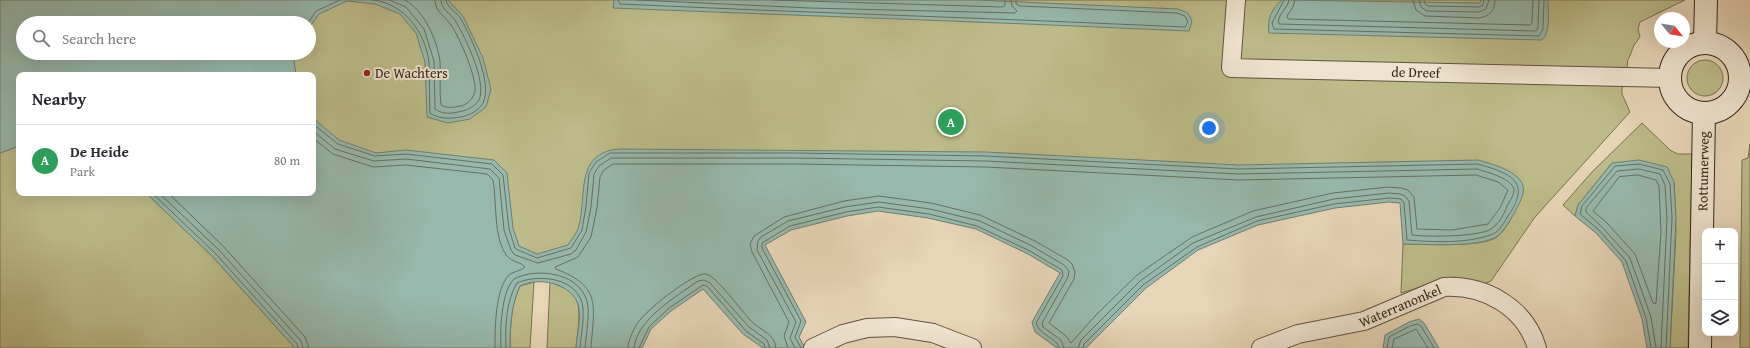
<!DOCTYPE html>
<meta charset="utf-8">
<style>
:root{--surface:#fff;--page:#f2f2f3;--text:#2b2b33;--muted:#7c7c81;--line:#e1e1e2;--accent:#8f2418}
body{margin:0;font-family:"Gentium Book Plus",serif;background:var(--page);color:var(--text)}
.controls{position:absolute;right:12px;bottom:12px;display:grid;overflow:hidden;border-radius:8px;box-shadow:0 4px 16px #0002}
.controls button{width:36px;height:36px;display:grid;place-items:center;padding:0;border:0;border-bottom:1px solid var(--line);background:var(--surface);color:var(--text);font:20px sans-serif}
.compass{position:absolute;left:1654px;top:12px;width:36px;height:36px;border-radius:50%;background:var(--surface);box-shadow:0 4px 16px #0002;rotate:120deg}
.you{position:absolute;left:1209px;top:128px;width:14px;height:14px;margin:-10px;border:3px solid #fff;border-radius:50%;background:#1a73e8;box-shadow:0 0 0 6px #1a73e833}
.badge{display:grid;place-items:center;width:26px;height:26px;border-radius:50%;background:var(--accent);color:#fff;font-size:13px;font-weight:700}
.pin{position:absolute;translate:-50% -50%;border:2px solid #fff;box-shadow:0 1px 4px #0006}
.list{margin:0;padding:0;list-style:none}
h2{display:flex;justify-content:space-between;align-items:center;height:52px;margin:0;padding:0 16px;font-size:17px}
h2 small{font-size:13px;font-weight:400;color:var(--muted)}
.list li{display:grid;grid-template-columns:26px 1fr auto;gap:12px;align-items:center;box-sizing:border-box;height:72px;padding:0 16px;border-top:1px solid var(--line)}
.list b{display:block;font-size:15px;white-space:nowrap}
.list p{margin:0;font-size:13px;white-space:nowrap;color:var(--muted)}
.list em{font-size:13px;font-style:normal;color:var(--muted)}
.icon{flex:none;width:22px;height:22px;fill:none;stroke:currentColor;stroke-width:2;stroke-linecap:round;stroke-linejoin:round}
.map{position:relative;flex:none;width:1750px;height:348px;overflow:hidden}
.search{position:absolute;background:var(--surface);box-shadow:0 4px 16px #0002;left:16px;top:16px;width:300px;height:44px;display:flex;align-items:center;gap:10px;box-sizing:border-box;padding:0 14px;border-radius:22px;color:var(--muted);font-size:15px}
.panel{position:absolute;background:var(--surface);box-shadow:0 4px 16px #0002;left:16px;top:72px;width:300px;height:124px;border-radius:8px}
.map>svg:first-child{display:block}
</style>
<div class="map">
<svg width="1750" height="348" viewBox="0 0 1750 348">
<rect width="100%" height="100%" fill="#e7d5b7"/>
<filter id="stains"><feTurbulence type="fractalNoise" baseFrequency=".005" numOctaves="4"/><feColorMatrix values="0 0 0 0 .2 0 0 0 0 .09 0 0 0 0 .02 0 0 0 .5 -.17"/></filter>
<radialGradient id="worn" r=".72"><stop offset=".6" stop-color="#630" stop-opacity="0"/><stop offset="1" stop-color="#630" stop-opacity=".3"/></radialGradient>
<path fill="#bcbb89" stroke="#787250" d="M 191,0 L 1685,0 L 1640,22 L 1638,29 L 1640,37 L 1634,45 L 1629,58 L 1628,59 L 1625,85 L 1622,88 L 1622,94 L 1630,112 L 1535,217 L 1491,281 L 1484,284 L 1453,277 L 1401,293 L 1403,244 C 1423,244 1482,248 1497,237 C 1508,229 1518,204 1523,192 L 1523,190 L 737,197 L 584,274 L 370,234 L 313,160 L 313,75 L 248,75 L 231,53 L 309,53 L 309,23 Z
M1687 78a18 18 0 1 1 36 0a18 18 0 1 1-36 0Z
M 1642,123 L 1670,150 L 1678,154 L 1692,154 L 1688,348 L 1670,348 L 1676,232 L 1674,182 L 1612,163 L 1578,205 L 1575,216 L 1563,205 L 1592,172 Z
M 1750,144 L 1750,348 L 1740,348 L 1742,160 L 1748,158 Z
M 19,146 L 19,193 L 146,193 L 212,256 L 295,348 L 0,348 L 0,153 Z
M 534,282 L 530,348 L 510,348 C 510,327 511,305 520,286 Z
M 550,282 C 558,286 569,288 574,296 C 583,306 577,335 576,348 L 547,348 Z"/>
<path fill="#97b9ad" stroke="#707f71" d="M 0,0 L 448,0 L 463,16 L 483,58 L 491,89 L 486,107 L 470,119 L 448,123 L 427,117 L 425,62 L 416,33 L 400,14 L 375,4 L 347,1 L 319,14 L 309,28 L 309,23 L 23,23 L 23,53 L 297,53 L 294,61 L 296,75 L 19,75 L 19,146 L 0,153 Z
M 614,0 L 976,0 L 1178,9 L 1188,13 L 1192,21 L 1189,31 C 997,22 805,16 613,8 Z
M 1282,0 L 1480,3 L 1481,0 L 1548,0 C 1548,12 1551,31 1542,40 L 1269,33 C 1267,20 1271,9 1282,0 Z
M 313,118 L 339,140 L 376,153 L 406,150 L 494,160 L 507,173 L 513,228 L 519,246 L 537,254 L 568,245 C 571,240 576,234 578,229 C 588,197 573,152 620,149 L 986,152 L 1239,165 L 1478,160 C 1492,164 1528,173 1523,193 C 1522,199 1518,205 1516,210 C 1513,216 1502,234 1496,237 C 1477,248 1425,244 1403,244 L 1400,203 L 1389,202 L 1335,208 L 1258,225 L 1198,250 L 1146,288 L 1086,348 L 1057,348 L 1035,332 L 1032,322 L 1060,273 L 1028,254 L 976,229 L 928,218 L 878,211 L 847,216 L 791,230 L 765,245 L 806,322 L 799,337 L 805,348 L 763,348 L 743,334 L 703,289 L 671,311 L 651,329 L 642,348 L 576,348 C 577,336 581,319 579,308 C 576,289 552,280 535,282 C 530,282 524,284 520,286 C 511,305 510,327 510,348 L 295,348 L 212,256 L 146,193 L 313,193 Z
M 1639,160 L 1667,167 L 1674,182 L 1676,218 L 1670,348 L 1647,348 L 1642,319 L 1622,262 L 1596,233 L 1575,216 L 1578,205 L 1612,163 Z
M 1419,319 L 1424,323 L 1439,348 L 1383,348 L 1385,335 L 1409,322 Z"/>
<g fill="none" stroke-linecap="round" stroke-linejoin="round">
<path stroke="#667062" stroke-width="1" d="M 373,0 C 404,3 426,33 429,63 C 430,79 429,96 430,113 C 439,119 450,119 460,117 C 468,116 479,111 483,103 C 493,83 471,37 461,19 C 457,12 447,8 446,0
M 389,0 L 406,7 L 424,29 L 434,61 L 435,109 C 442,114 450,114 458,112 C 465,111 475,107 479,100 C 487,82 466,39 456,22 C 452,14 441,10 441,0
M 405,0 C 424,10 437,40 440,61 C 441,75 439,90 441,105 C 448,109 454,107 461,106 C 468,104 474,98 475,91 C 477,78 459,36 451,25 C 445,16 435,12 435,0
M 618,0 L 620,4 C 808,13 996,18 1185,27 L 1188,22 L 1185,16 L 1177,13 L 1020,6 L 1016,4 L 1016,0
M 637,0 L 810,8 L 1015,13 L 1017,11 L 1012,6 L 1011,0
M 773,0 L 1003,7 L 1005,5 L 1005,0
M 1284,0 L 1272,23 L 1274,29 L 1539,36 L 1543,29 L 1544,0
M 1289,0 C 1288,9 1276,15 1279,24 L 1536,31 L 1538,28 L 1539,0
M 1295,0 L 1293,7 L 1287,16 L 1288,19 L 1530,25 L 1532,23 L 1533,0
M 1413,0 L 1416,10 L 1425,16 L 1479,18 C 1489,17 1495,10 1495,0
M 1419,0 L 1421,7 L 1427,11 L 1479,12 L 1486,9 L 1489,0
M 1424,0 L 1425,4 L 1428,6 L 1479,7 L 1483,5 L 1484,0
M 308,23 L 316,11 L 340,0
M 313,124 L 338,144 L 375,156 L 406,154 L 492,164 L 503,175 L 509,229 L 515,248 L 518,250 L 537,258 L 571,248 L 582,230 L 586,206 L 589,173 L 596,162 L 610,153 L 794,153 L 986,156 L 1239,169 L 1478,164 C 1508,173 1533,180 1508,216 C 1505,221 1499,232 1493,234 C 1467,244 1434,242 1407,240 L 1404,203 L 1401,199 L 1389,198 L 1334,204 L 1257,221 L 1197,247 L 1143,285 L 1084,344 L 1083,348
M 313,131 L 335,149 L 374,161 L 406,159 L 490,169 L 499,178 L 504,230 L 511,250 L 515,255 L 538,263 L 571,254 L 576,250 L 586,232 L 591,207 L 594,174 L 599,166 L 611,158 L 794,158 L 985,161 L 1239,174 L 1477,169 C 1486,172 1516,179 1514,192 C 1513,197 1509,202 1507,206 C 1505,213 1498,225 1491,229 C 1479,237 1427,237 1412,235 L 1409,201 L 1405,196 L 1400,194 L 1389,193 L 1334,199 L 1256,217 L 1193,243 L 1140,281 L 1081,340 L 1078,348
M 313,138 L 333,154 L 373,167 L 406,165 L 487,174 L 493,180 C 497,201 493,238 507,256 C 512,262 521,262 525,267 C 521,271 514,271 509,275 C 495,289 495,329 495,348
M 1638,175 L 1656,180 L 1659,186 L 1661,232 L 1656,303 L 1655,304 L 1653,303 L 1635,254 L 1607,223 L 1593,211 L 1619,177 Z
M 152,193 L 215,253 L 297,344 L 298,348
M 159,193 L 219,250 L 301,341 L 303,348
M 168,193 L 223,246 L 305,337 L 309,348
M 501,348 C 500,330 501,292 514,279 C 539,266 585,274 588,307 C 589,320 586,335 585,348
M 506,348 C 505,327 506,301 517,283 C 539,273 580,278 583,308 C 584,320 581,335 580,348
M 591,348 C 594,305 602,287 556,269 L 555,267 L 578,257 L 591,237 L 597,208 L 600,177 L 604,170 L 613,164 L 794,164 L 985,167 L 1239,180 L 1476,175 L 1498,182 L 1508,190 L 1500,208 L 1488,224 L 1452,230 L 1417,229 L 1414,197 L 1408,190 L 1401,188 L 1388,187 L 1333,193 L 1253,211 L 1192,237 L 1137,275 L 1096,315 L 1071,343 L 1065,335 L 1049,323 L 1074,279 L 1075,272 L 1072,264 L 1068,260 L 1035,241 L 980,215 L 931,203 L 879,196 L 844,201 L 784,217 L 754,236 L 750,244 L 752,252 L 789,322 L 784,336 L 788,348
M 628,348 C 628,340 634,327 640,320 C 648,309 694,272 706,274 C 716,276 742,311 750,320 C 759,330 775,333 776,348
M 634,348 C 636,320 677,296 698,281 L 704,280 L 710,283 L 749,327 L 767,340 L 770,348
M 639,348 L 649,327 L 669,308 L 703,285 L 707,286 L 746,331 L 764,344 L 765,348
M 795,348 L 790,338 L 796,322 L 757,250 L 758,241 L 761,237 L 788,221 L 845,207 L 879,202 L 930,209 L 980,221 L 1032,246 L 1064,265 L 1069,271 L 1068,277 L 1042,323 L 1043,327 L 1061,340 L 1064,348
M 801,348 L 795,337 L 801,321 L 762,248 L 762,243 L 790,226 L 846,212 L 878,207 L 929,214 L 977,226 L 1030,251 L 1062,270 L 1063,276 L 1036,323 C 1040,336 1058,338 1059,348
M 1387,348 L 1389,337 L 1410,326 L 1417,324 L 1421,326 L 1434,348
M 1392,348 L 1394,339 L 1416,329 L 1428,348
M 1651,348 L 1646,318 L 1626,261 L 1599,230 L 1580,214 L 1582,206 L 1615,166 L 1639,164 L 1663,170 L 1670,184 L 1672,218 L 1666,348
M 1656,348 L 1651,317 L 1630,258 L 1602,227 L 1586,212 L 1586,208 L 1617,171 L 1639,169 L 1660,174 L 1665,185 L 1667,219 L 1661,348"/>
<g stroke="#62533f" stroke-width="20">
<g id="street">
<path id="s1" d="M 1236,0 L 1231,68 L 1670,78"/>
<path d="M 813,348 L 843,334 L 867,328 L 895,327 L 933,333 L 972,348"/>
<path id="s2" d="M 1261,348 L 1298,334 L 1364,321 L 1444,287 C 1485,285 1525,307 1537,348"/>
</g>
</g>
<g stroke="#352817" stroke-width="24">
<g id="secondary">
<path d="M 1705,43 L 1706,0"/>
<circle cx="1705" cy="78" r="35"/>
<path id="s3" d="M 1700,348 L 1704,113"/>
</g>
</g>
<use href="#street" stroke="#efe4d0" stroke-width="18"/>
<use href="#secondary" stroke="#efe4d0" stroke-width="22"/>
</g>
<circle fill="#8f2418" stroke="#efe4d0" stroke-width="1.5" cx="367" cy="73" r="4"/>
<g text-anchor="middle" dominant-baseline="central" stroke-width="4" stroke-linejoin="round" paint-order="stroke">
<g font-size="14" fill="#352817" stroke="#efe4d0">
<text stroke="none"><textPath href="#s1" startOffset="253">de Dreef</textPath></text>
<text stroke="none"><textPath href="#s3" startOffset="177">Rottumerweg</textPath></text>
<text stroke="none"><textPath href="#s2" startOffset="146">Waterranonkel</textPath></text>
</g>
<g font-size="14" fill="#352817" stroke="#efe4d0" text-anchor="start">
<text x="375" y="73">De Wachters</text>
</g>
</g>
<rect width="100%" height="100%" filter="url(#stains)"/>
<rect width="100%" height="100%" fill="url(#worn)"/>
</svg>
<div class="controls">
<button>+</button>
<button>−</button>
<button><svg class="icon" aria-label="layers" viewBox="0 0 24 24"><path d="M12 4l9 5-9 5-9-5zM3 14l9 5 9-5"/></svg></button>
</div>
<svg class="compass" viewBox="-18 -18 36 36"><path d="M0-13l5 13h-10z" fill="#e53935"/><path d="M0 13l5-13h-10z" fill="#7c7c81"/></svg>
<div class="you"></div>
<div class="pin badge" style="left:951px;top:122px;background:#2e9e5b">A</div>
<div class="search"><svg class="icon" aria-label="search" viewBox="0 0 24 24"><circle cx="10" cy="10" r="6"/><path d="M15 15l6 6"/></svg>Search here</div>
<section class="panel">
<h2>Nearby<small></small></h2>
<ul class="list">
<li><span class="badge" style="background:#2e9e5b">A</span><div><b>De Heide</b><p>Park</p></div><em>80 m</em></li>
</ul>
</section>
</div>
